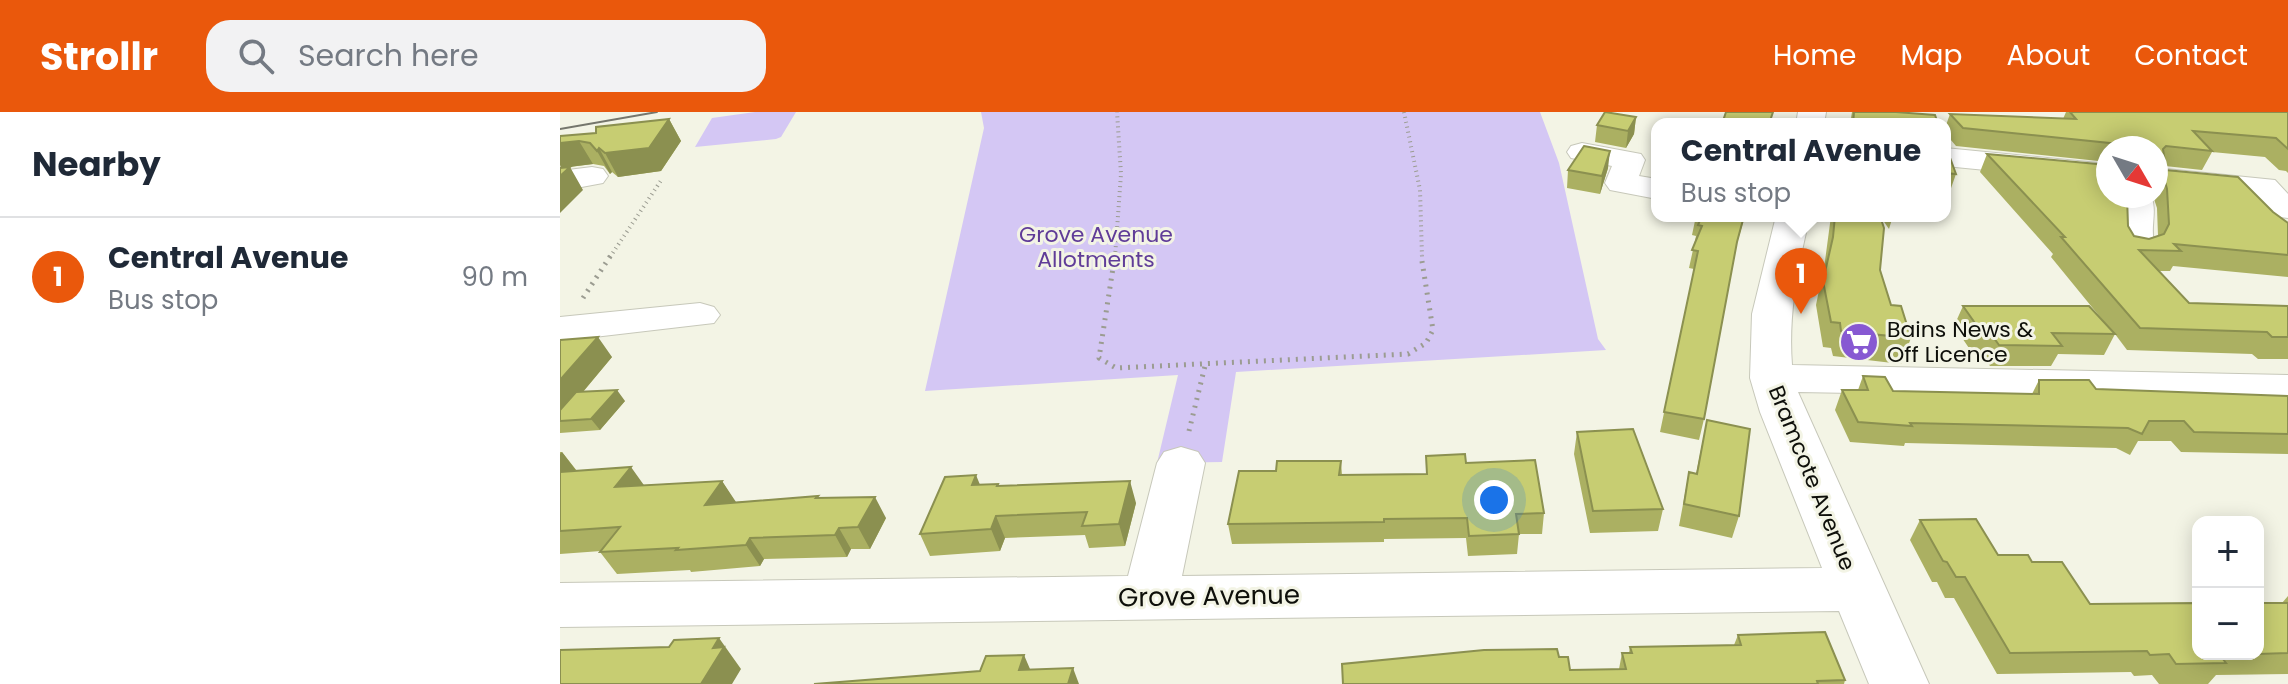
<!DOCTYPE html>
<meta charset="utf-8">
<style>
:root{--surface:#fff;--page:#f2f2f3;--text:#1f2937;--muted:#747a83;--line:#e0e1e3;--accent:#ea580c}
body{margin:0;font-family:Poppins,sans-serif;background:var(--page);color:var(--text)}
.controls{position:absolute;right:24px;bottom:24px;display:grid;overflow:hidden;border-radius:16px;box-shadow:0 4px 20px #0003}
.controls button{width:72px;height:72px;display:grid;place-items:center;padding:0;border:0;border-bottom:2px solid var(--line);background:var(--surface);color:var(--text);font:40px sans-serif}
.compass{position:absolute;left:1536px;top:24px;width:72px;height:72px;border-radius:50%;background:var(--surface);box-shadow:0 4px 20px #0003;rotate:129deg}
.you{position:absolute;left:934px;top:388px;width:28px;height:28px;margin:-20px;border:6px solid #fff;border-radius:50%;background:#1a73e8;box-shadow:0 0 0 12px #1a73e833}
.badge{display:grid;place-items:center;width:52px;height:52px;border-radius:50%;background:var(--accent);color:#fff;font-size:26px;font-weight:700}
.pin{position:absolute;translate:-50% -66px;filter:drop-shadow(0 2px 4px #0008)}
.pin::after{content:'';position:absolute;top:42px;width:28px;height:24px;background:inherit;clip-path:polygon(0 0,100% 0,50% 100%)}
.popup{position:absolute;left:1091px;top:6px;width:300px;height:104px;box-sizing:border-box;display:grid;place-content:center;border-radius:16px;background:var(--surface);filter:drop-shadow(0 2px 6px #0005);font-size:26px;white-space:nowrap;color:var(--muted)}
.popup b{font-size:30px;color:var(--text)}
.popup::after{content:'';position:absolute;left:50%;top:100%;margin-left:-16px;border:16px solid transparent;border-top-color:var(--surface)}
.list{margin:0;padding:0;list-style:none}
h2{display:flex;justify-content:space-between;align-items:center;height:104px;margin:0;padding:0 32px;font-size:34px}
h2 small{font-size:26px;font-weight:400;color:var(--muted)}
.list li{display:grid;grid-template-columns:52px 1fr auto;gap:24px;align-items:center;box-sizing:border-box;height:120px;padding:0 32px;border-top:2px solid var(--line)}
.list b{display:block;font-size:30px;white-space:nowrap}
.list p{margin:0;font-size:26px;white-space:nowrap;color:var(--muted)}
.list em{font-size:26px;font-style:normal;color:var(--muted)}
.icon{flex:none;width:44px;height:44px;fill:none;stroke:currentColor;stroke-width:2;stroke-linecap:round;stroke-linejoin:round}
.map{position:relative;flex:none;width:1728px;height:572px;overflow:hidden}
header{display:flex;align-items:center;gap:48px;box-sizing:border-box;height:112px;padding:0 40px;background:var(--accent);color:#fff}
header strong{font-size:38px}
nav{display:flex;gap:44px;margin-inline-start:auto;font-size:28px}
.search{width:560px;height:72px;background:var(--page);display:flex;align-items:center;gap:20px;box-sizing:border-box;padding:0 28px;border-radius:24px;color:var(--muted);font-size:30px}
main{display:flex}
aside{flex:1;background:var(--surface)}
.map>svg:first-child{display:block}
</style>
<header>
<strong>Strollr</strong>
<div class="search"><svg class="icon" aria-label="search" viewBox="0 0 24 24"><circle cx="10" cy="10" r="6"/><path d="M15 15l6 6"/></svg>Search here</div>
<nav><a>Home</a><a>Map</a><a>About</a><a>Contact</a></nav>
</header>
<main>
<aside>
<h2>Nearby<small></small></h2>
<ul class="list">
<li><span class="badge">1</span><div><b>Central Avenue</b><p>Bus stop</p></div><em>90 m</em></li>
</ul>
</aside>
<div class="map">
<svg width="1728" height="572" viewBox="0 0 1728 572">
<rect width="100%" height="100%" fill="#f3f4e5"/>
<path fill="#d4c7f4" d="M 195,0 L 236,0 L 221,25 L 216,27 L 135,35 L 152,6 Z
M 421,0 L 980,0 L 999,51 L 1038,227 L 1046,238 L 676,260 L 662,350 L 597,351 L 618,263 L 365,279 L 424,16 Z"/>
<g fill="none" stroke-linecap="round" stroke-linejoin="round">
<g stroke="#c7c8ba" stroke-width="2">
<path id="minor" d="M 1238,0 L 1266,0 L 1264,12 L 1236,12 Z
M 1022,31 L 1081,42 L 1085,48 L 1079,64 L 1097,67 L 1097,87 L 1050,78 L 1045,71 L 1052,54 L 1011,46 L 1007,40 L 1011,34 Z
M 1385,36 L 1548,52 L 1548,70 L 1385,54 Z
M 32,55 L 43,57 L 48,64 L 43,71 L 0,79 L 0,59 Z
M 1596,56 L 1715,68 L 1728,82 L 1728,106 L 1712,104 L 1694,84 L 1596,74 Z
M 1559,84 L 1591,84 C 1598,100 1589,116 1595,133 L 1590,141 L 1577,144 L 1564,141 C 1551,121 1566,104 1559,84 Z
M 1216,104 L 1250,104 C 1238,153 1228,202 1232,253 L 1728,263 L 1728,289 L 1238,280 L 1369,572 L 1309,572 L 1279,499 L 0,515 L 0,471 L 568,464 L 597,351 L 604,340 L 621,335 L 638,340 L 645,351 L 622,464 L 1262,456 L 1200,300 L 1190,266 L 1192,202 Z
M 140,191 L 154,195 L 160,203 L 154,211 L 0,229 L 0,205 Z"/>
</g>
<path stroke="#9b9c91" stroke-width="4" stroke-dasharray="1 4" stroke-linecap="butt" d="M 844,0 L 860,78 L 862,145
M 50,145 L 102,67
M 555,145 L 561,62 L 557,0"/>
<path stroke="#9b9c91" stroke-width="5" stroke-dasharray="2 6" stroke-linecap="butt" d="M 555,143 L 539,246 L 556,256 L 848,242 L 866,231 L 873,218 L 861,143
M 23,186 L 51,143
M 629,319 L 645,254"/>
<use href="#minor" fill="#fff" fill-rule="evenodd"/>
<path stroke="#75766c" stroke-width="2" d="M 0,17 L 97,0"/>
</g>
<path fill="#abb062" d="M 1292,0 L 1336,0 L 1378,12 L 1290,12 Z
M 1506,0 L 1728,0 L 1728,61 L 1726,59 L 1719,58 L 1705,45 L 1652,40 L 1642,58 L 1605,54 L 1606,58 L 1713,100 L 1728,111 L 1728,165 L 1613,154 L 1610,159 L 1599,159 L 1629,191 L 1728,194 L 1728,247 L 1698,247 L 1692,242 L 1567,238 L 1555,222 L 1544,243 L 1498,242 L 1491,254 L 1430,254 L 1421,242 L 1413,242 L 1394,214 L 1403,194 L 1549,216 L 1491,145 L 1493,142 L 1420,60 L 1427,42 L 1568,114 L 1574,124 L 1589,127 L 1598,124 L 1597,96 L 1593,84 L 1596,84 L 1596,36 L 1548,36 L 1548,50 L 1396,34 L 1385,21 L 1385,16 L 1390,2 L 1503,7 Z
M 1076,5 L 1074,22 L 1066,36 L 1035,30 L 1037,13 Z
M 109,7 L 121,29 L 101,59 L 58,65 L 52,60 L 50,62 L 44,54 L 33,52 L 1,56 L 0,24 L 36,21 Z
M 1385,32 L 1396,62 L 1390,79 L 1385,79 Z
M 1048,56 L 1040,82 L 1007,76 L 1008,58 Z
M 1136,104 L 1185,104 L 1175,138 L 1144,307 L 1139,328 L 1100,320 L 1134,157 L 1129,156 L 1136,124 L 1132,123 Z
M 1271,104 L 1320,104 L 1320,158 L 1331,193 L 1351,226 L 1341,252 L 1273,244 L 1271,236 L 1263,235 L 1256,193 L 1265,149 Z
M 1320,104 L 1333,104 L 1329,117 Z
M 0,228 L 52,245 L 23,280 L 65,289 L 40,318 L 0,321 Z
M 1303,264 L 1333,279 L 1472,282 L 1479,268 L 1536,277 L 1728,284 L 1728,342 L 1621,340 L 1611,329 L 1578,329 L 1570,343 L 1556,336 L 1345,331 L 1344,334 L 1290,330 L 1275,298 L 1282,278 L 1298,278 Z
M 1147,308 L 1179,404 L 1172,426 L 1119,414 L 1129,360 L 1136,362 Z
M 1017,320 L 1103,397 L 1098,419 L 1030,421 L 1014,342 Z
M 0,340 L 2,340 L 17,359 L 84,373 L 162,369 L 175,390 L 258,384 L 259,386 L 326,406 L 310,437 L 291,437 L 287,445 L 204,447 L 200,454 L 131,460 L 130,458 L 57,462 L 40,440 L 41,439 L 0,442 Z
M 866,344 L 906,351 L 984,401 L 982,422 L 959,422 L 957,442 L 908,444 L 906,426 L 824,427 L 824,430 L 672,432 L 668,412 L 716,359 L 781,349 L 782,363 L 866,362 Z
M 420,372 L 576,391 L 565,434 L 529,436 L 525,423 L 445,426 L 440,439 L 370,444 L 360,422 Z
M 1360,408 L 1438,443 L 1472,450 L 1530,492 L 1722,491 L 1728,484 L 1728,562 L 1656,563 L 1648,572 L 1599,572 L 1592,563 L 1574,564 L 1571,560 L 1437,562 L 1394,486 L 1385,486 L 1377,470 L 1372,470 L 1350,428 Z
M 1178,523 L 1285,568 L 1284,572 L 783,572 L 999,545 L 1010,558 L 1059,557 L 1062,541 L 1069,541 L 1070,535 L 1174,533 Z"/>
<path fill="#8b9050" d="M 1076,5 L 1074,22 L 1066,36 L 1068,19 Z
M 109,7 L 121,29 L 101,59 L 58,65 L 45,41 Z
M 19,29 L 33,52 L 1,56 L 0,53 L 0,31 Z
M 39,36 L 52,60 L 50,62 L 37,39 Z
M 1050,39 L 1048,56 L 1040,82 L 1042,64 Z
M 10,55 L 23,78 L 0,101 L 0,64 Z
M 38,225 L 52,245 L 0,307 L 0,268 Z
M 57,278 L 65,289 L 40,318 L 31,307 Z
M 2,340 L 18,361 L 0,383 L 0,342 Z
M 71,355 L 86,376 L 55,375 Z
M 416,363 L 425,385 L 412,373 Z
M 162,369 L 176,390 L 145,393 Z
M 570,369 L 576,391 L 565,434 L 559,412 Z
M 315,385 L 326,406 L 310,437 L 298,415 Z
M 436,404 L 445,426 L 440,439 L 431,417 Z
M 279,416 L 291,437 L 287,445 L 275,423 Z
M 190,426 L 204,447 L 200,454 L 186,433 Z
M 159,526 L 181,557 L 172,572 L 141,572 L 153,536 Z
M 464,543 L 473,564 L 459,558 Z
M 513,556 L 519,572 L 508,572 Z"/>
<path fill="#c7cd72" stroke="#8b9050" stroke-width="2" d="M 1045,0 L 1076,5 L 1068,19 L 1037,13 Z
M 1166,0 L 1213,0 L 1209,12 L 1162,12 Z
M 1294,0 L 1336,0 L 1375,3 L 1378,12 L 1293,12 Z
M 1510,0 L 1728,0 L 1728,37 L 1716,26 L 1633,19 L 1652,39 L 1606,34 L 1603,37 L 1606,58 L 1678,65 L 1713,100 L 1728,111 L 1728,143 L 1614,132 L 1621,139 L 1579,138 L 1629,191 L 1728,194 L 1728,225 L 1712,225 L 1707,220 L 1580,216 L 1501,125 L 1505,125 L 1427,42 L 1548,53 L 1548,84 L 1567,84 L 1568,114 L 1574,124 L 1589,127 L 1604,122 L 1609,112 L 1607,77 L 1603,62 L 1596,63 L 1596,36 L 1559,36 L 1559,32 L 1403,16 L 1390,2 L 1516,7 Z
M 109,7 L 89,36 L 45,41 L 39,36 L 37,39 L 30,31 L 19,29 L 0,31 L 0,24 L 36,21 L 36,15 Z
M 1385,32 L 1396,62 L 1385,61 Z
M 1024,34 L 1050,39 L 1042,64 L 1008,58 Z
M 10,55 L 0,64 L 0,56 Z
M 1136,104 L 1184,104 L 1177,130 L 1144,307 L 1104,300 L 1138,139 L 1132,138 L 1142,114 L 1138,113 L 1141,106 L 1135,105 Z
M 1275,104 L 1320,104 L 1324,116 L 1320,158 L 1331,193 L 1341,194 L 1351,226 L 1281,219 L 1280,211 L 1271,210 L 1263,169 L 1273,125 Z
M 1403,194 L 1529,194 L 1555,222 L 1492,221 L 1502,234 L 1439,233 L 1431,222 L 1422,221 Z
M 38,225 L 0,268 L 0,228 Z
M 1303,264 L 1325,265 L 1333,279 L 1479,282 L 1479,268 L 1529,268 L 1536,277 L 1728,284 L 1728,322 L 1634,320 L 1624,309 L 1589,309 L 1582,322 L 1568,316 L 1350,311 L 1352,314 L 1298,310 L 1282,278 L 1308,278 Z
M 57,278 L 31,307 L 0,309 L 0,298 L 16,280 Z
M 1147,308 L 1190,317 L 1179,404 L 1124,392 L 1129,360 L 1137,362 Z
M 1073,317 L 1103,397 L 1033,399 L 1017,320 Z
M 905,342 L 906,351 L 975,348 L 984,401 L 956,402 L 959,422 L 909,424 L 907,406 L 824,407 L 824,410 L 668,412 L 679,359 L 716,359 L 717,349 L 781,349 L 779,363 L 867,362 L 866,344 Z
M 71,355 L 55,375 L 162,369 L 145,393 L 258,384 L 256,386 L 315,385 L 298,415 L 279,416 L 275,423 L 190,426 L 186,433 L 116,438 L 118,436 L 40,440 L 60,415 L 0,419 L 0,360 Z
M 416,363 L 412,373 L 438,372 L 437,374 L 570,369 L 559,412 L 522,414 L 527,400 L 436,404 L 431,417 L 360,422 L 385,365 Z
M 1416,407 L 1438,443 L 1468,443 L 1472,450 L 1502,450 L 1530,492 L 1638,491 L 1638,542 L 1659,542 L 1666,551 L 1616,552 L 1609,542 L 1590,543 L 1587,539 L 1450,541 L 1405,465 L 1396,465 L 1387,450 L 1383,449 L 1360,408 Z
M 1698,491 L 1728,491 L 1728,541 L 1698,542 Z
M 1265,520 L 1285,568 L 1257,569 L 1258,572 L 783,572 L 782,552 L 924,538 L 997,537 L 999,545 L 1008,545 L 1010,558 L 1066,557 L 1062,541 L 1072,541 L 1070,535 L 1181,533 L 1178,523 Z
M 159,526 L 153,536 L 164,535 L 141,572 L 0,572 L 0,538 L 109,535 L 114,528 Z
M 464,543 L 459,558 L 513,556 L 508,572 L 254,572 L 420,559 L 426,544 Z"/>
<defs>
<g id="supermarket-disc" transform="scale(2)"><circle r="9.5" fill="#8759d2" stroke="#f3f4e5"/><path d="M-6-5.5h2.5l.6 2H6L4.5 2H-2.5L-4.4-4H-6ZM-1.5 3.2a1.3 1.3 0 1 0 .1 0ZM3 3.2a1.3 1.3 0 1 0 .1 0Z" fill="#fff"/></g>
</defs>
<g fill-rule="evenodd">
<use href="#supermarket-disc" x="1299" y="230"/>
</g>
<g text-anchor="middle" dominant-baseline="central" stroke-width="6" stroke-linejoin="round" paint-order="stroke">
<g font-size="22" fill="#603c98" stroke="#f3f4e5">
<text x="536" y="122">Grove Avenue<tspan x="536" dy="25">Allotments</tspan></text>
</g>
<g font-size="22" fill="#0e0f0a" stroke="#f3f4e5" text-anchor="start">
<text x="1327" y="217">Bains News &amp;<tspan x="1327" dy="25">Off Licence</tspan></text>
</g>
<g font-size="22" fill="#0e0f0a" stroke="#f3f4e5">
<text transform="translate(1252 366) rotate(68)">Bramcote Avenue</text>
</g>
<g font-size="26" fill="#0e0f0a" stroke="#f3f4e5">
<text transform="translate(649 484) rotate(-1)">Grove Avenue</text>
</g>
</g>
</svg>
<div class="controls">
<button>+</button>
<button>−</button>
</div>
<svg class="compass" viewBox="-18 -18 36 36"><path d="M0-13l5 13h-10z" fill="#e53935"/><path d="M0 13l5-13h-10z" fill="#747a83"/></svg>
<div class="you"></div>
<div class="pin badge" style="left:1241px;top:202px">1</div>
<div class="popup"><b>Central Avenue</b>Bus stop</div>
</div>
</main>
